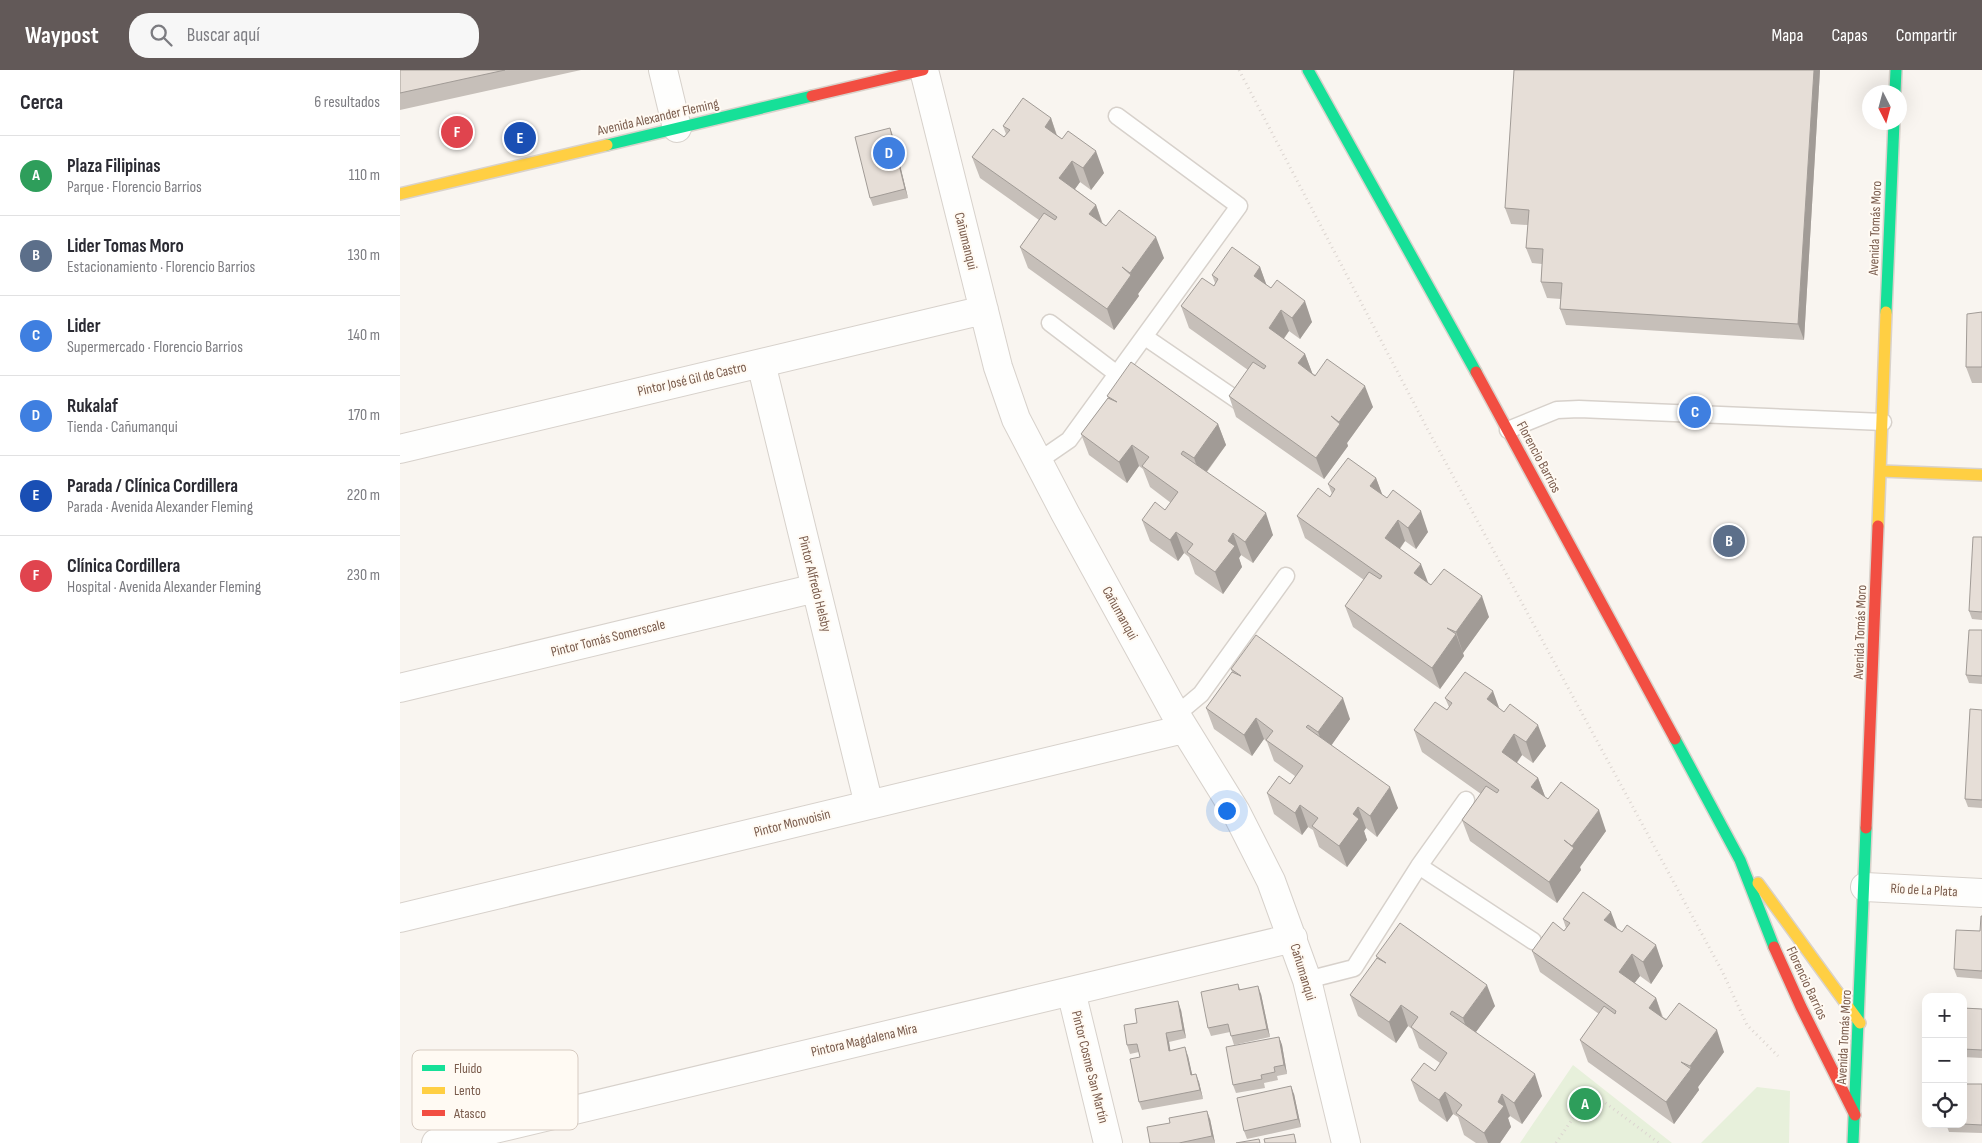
<!DOCTYPE html>
<html lang="es">
<meta charset="utf-8">
<style>
:root{--surface:#fff;--page:#f7f7f7;--text:#2b2b33;--muted:#7c7c81;--line:#e1e1e2;--accent:#625958}
body{margin:0;font-family:"Sofia Sans Condensed",sans-serif;background:var(--page);color:var(--text)}
.controls{position:absolute;right:15px;bottom:15px;display:grid;overflow:hidden;border-radius:10px;box-shadow:0 5px 20px #0002}
.controls button{width:45px;height:45px;display:grid;place-items:center;padding:0;border:0;border-bottom:1px solid var(--line);background:var(--surface);color:var(--text);font:25px sans-serif}
.compass{position:absolute;left:1462px;top:15px;width:45px;height:45px;border-radius:50%;background:var(--surface);box-shadow:0 5px 20px #0002;rotate:174deg}
.you{position:absolute;left:826px;top:740px;width:18px;height:18px;margin:-12px;border:4px solid #fff;border-radius:50%;background:#1a73e8;box-shadow:0 0 0 8px #1a73e833}
.badge{display:grid;place-items:center;width:32px;height:32px;border-radius:50%;background:var(--accent);color:#fff;font-size:16px;font-weight:700}
.pin{position:absolute;translate:-50% -50%;border:2px solid #fff;box-shadow:0 1px 5px #0006}
.list{margin:0;padding:0;list-style:none}
h2{display:flex;justify-content:space-between;align-items:center;height:65px;margin:0;padding:0 20px;font-size:21px}
h2 small{font-size:16px;font-weight:400;color:var(--muted)}
.list li{display:grid;grid-template-columns:32px 1fr auto;gap:15px;align-items:center;box-sizing:border-box;height:80px;padding:0 20px;border-top:1px solid var(--line)}
.list b{display:block;font-size:19px;white-space:nowrap}
.list p{margin:0;font-size:16px;white-space:nowrap;color:var(--muted)}
.list em{font-size:16px;font-style:normal;color:var(--muted)}
.icon{flex:none;width:28px;height:28px;fill:none;stroke:currentColor;stroke-width:2;stroke-linecap:round;stroke-linejoin:round}
.map{position:relative;flex:none;width:1582px;height:1073px;overflow:hidden}
header{display:flex;align-items:center;gap:30px;box-sizing:border-box;height:70px;padding:0 25px;background:var(--accent);color:#fff}
header strong{font-size:24px}
nav{display:flex;gap:28px;margin-inline-start:auto;font-size:18px}
.search{width:350px;height:45px;background:var(--page);display:flex;align-items:center;gap:12px;box-sizing:border-box;padding:0 18px;border-radius:20px;color:var(--muted);font-size:19px}
main{display:flex}
aside{flex:1;background:var(--surface)}
.map>svg:first-child{display:block}
</style>
<header>
<strong>Waypost</strong>
<div class="search"><svg class="icon" aria-label="search" viewBox="0 0 24 24"><circle cx="10" cy="10" r="6"/><path d="M15 15l6 6"/></svg>Buscar aquí</div>
<nav><a>Mapa</a><a>Capas</a><a>Compartir</a></nav>
</header>
<main>
<aside>
<h2>Cerca<small>6 resultados</small></h2>
<ul class="list">
<li><span class="badge" style="background:#2e9e5b">A</span><div><b>Plaza Filipinas</b><p>Parque · Florencio Barrios</p></div><em>110 m</em></li>
<li><span class="badge" style="background:#5c6f8a">B</span><div><b>Lider Tomas Moro</b><p>Estacionamiento · Florencio Barrios</p></div><em>130 m</em></li>
<li><span class="badge" style="background:#3f7fe0">C</span><div><b>Lider</b><p>Supermercado · Florencio Barrios</p></div><em>140 m</em></li>
<li><span class="badge" style="background:#3f7fe0">D</span><div><b>Rukalaf</b><p>Tienda · Cañumanqui</p></div><em>170 m</em></li>
<li><span class="badge" style="background:#1a4fb4">E</span><div><b>Parada / Clínica Cordillera</b><p>Parada · Avenida Alexander Fleming</p></div><em>220 m</em></li>
<li><span class="badge" style="background:#e0444e">F</span><div><b>Clínica Cordillera</b><p>Hospital · Avenida Alexander Fleming</p></div><em>230 m</em></li>
</ul>
</aside>
<div class="map">
<svg width="1582" height="1073" viewBox="0 0 1582 1073">
<rect width="100%" height="100%" fill="#f9f5f0"/>
<path fill="#e7f0db" d="M 1173,995 L 1272,1073 L 1120,1073 Z
M 1357,1017 L 1390,1021 L 1389,1073 L 1301,1073 Z"/>
<g fill="none" stroke-linecap="round" stroke-linejoin="round">
<g stroke="#d7d1cb" stroke-width="19">
<path id="lane" d="M 650,253 L 717,304
M 745,267 L 840,332
M 1108,360 L 1157,340 L 1179,339 L 1483,352
M 637,392 L 669,370 L 839,136 L 717,46
M 776,645 L 801,624 L 886,506
M 1019,796 L 1133,871
M 907,910 L 954,898 L 1019,796 L 1066,730"/>
</g>
<g stroke="#d7d1cb" stroke-width="30">
<path id="street" d="M 263,0 L 277,58
M 524,0 L 598,297 L 616,349 L 665,443 L 776,645 L 836,742 L 871,811 L 907,910 L 946,1073
M 361,293 L 469,735
M 0,379 L 584,240
M 0,618 L 416,518
M 1465,817 L 1582,823
M 0,848 L 784,659
M 671,921 L 708,1073
M 36,1073 L 893,868"/>
</g>
<g stroke="#d9d2cb" stroke-width="14">
<path id="fast" d="M 908,0 L 1076,302
M 1495,22 L 1496,0
M 207,75 L 412,26
M 1486,242 L 1494,52
M 1275,669 L 1340,790 L 1374,877
M 1453,1073 L 1466,758"/>
</g>
<g stroke="#d9d2cb" stroke-width="14">
<path id="slow" d="M 0,124 L 207,75
M 1481,401 L 1582,405
M 1478,456 L 1486,242
M 1358,813 L 1460,953"/>
</g>
<g stroke="#d9d2cb" stroke-width="14">
<path id="jam" d="M 412,26 L 523,0
M 1076,302 L 1275,669
M 1466,758 L 1478,456
M 1374,877 L 1401,937 L 1455,1045"/>
</g>
<path stroke="#dcd5d0" stroke-width="3" stroke-dasharray="1 4" stroke-linecap="butt" d="M 839,0 L 1028,360 L 1322,901 L 1347,955 L 1378,986
M 1156,1073 L 1191,1022 L 1259,1073"/>
<use href="#lane" stroke="#fefefd" stroke-width="16"/>
<use href="#street" stroke="#fefefd" stroke-width="28"/>
<use href="#fast" stroke="#16e098" stroke-width="11"/>
<use href="#slow" stroke="#ffcf43" stroke-width="11"/>
<use href="#jam" stroke="#f24e42" stroke-width="11"/>
</g>
<path fill="#c6bfb9" d="M 0,0 L 181,0 L 0,40 Z
M 1420,0 L 1404,270 L 1166,255 L 1160,239 L 1161,229 L 1147,228 L 1141,212 L 1142,194 L 1132,193 L 1126,178 L 1128,155 L 1111,154 L 1105,138 Z
M 651,48 L 657,65 L 704,103 L 691,120 L 680,112 L 675,119 L 696,135 L 703,154 L 764,188 L 738,224 L 739,226 L 714,260 L 628,198 L 620,177 L 639,150 L 580,108 L 572,87 L 604,67 L 606,64 L 603,56 Z
M 493,66 L 508,128 L 473,136 L 470,128 Z
M 860,197 L 866,215 L 912,252 L 900,269 L 889,261 L 884,269 L 905,284 L 912,303 L 973,337 L 947,373 L 948,376 L 924,409 L 836,347 L 829,326 L 848,300 L 789,258 L 781,236 L 814,216 L 815,213 L 812,205 Z
M 1582,242 L 1582,313 L 1572,313 L 1566,297 Z
M 707,326 L 818,354 L 826,375 L 807,402 L 873,465 L 853,493 L 841,485 L 839,488 L 842,497 L 823,524 L 795,504 L 789,487 L 784,483 L 778,491 L 750,471 L 742,450 L 765,440 L 771,433 L 750,417 L 743,399 L 739,396 L 727,413 L 689,385 L 681,364 L 708,328 Z
M 976,408 L 982,425 L 1028,462 L 1016,479 L 1005,471 L 1000,479 L 1028,513 L 1089,547 L 1063,583 L 1064,586 L 1040,619 L 953,557 L 945,536 L 964,510 L 905,468 L 897,446 L 930,427 L 932,424 L 928,414 Z
M 1582,467 L 1582,550 L 1572,549 L 1569,541 Z
M 1582,560 L 1582,614 L 1569,613 L 1566,605 Z
M 831,599 L 950,649 L 931,675 L 998,738 L 977,767 L 966,758 L 964,761 L 967,770 L 947,797 L 919,777 L 913,760 L 908,757 L 902,765 L 874,744 L 867,723 L 890,714 L 895,706 L 874,691 L 867,672 L 864,669 L 852,686 L 814,659 L 806,638 L 832,602 Z
M 1045,628 L 1099,638 L 1146,676 L 1133,693 L 1122,685 L 1117,693 L 1138,708 L 1145,727 L 1206,761 L 1180,797 L 1181,800 L 1157,833 L 1070,771 L 1062,750 L 1081,724 L 1022,682 L 1014,660 L 1047,640 L 1049,637 Z
M 1582,640 L 1582,738 L 1568,737 L 1565,729 Z
M 1582,846 L 1582,909 L 1557,907 L 1554,899 L 1580,861 Z
M 1163,849 L 1217,859 L 1263,896 L 1251,914 L 1240,906 L 1234,913 L 1256,928 L 1263,947 L 1324,982 L 1298,1017 L 1299,1020 L 1274,1054 L 1188,992 L 1180,970 L 1199,944 L 1140,902 L 1132,881 L 1164,861 L 1166,858 Z
M 976,886 L 1095,936 L 1076,962 L 1142,1026 L 1122,1054 L 1110,1046 L 1108,1048 L 1111,1057 L 1100,1073 L 1076,1073 L 1064,1065 L 1058,1047 L 1053,1044 L 1047,1052 L 1019,1031 L 1011,1010 L 1035,1001 L 1040,993 L 1019,978 L 1012,959 L 1008,956 L 996,973 L 958,946 L 950,925 L 977,889 Z
M 838,914 L 840,919 L 861,924 L 870,967 L 834,975 L 830,962 L 811,966 L 808,958 Z
M 1563,938 L 1582,939 L 1582,988 L 1563,987 Z
M 781,940 L 786,968 L 769,972 L 770,981 L 788,986 L 792,1004 L 799,1012 L 803,1029 L 742,1040 L 739,1032 L 740,987 L 739,982 L 730,984 L 727,975 L 737,953 Z
M 879,967 L 882,975 L 887,1004 L 877,1006 L 878,1010 L 864,1013 L 865,1018 L 836,1023 L 833,1015 Z
M 1582,1014 L 1582,1063 L 1549,1062 L 1546,1054 L 1563,1054 Z
M 894,1024 L 901,1057 L 847,1069 L 844,1061 Z
M 810,1049 L 815,1073 L 750,1073 Z"/>
<path fill="#a19b96" d="M 1414,0 L 1420,0 L 1404,270 L 1398,254 Z
M 651,48 L 658,70 L 645,57 Z
M 490,58 L 493,66 L 508,128 L 505,119 Z
M 696,81 L 704,103 L 691,120 L 683,98 Z
M 672,91 L 680,112 L 667,130 L 659,108 Z
M 696,135 L 703,156 L 689,144 Z
M 756,167 L 764,188 L 738,224 L 739,226 L 714,260 L 707,239 L 731,205 L 730,203 Z
M 860,197 L 868,219 L 854,206 Z
M 905,231 L 912,252 L 900,269 L 892,248 Z
M 881,240 L 889,261 L 876,279 L 869,258 Z
M 905,284 L 913,305 L 898,293 Z
M 965,316 L 973,337 L 947,373 L 948,376 L 924,409 L 916,388 L 940,354 L 939,352 Z
M 818,354 L 826,375 L 801,409 L 794,388 Z
M 732,375 L 739,396 L 727,413 L 719,392 Z
M 976,408 L 984,429 L 970,416 Z
M 1021,441 L 1028,462 L 1016,479 L 1008,458 Z
M 866,443 L 873,465 L 853,493 L 845,472 Z
M 998,450 L 1005,471 L 992,489 L 985,468 Z
M 776,462 L 784,483 L 778,491 L 770,470 Z
M 833,463 L 841,485 L 839,488 L 842,497 L 823,524 L 815,502 L 828,471 Z
M 1021,494 L 1029,515 L 1014,503 Z
M 1082,526 L 1089,547 L 1063,583 L 1056,562 Z
M 1056,564 L 1064,586 L 1040,619 L 1032,598 Z
M 1093,621 L 1101,643 L 1087,629 Z
M 943,628 L 950,649 L 926,683 L 918,662 Z
M 856,648 L 864,669 L 852,686 L 844,665 Z
M 1138,655 L 1146,676 L 1133,693 L 1126,672 Z
M 1114,664 L 1122,685 L 1109,703 L 1102,682 Z
M 1138,708 L 1146,729 L 1131,717 Z
M 990,717 L 998,738 L 977,767 L 970,746 Z
M 900,735 L 908,757 L 902,765 L 895,743 Z
M 958,737 L 966,758 L 964,761 L 967,770 L 947,797 L 939,776 L 953,744 Z
M 1199,740 L 1206,761 L 1180,797 L 1181,800 L 1157,833 L 1149,812 L 1173,779 L 1172,776 Z
M 1211,842 L 1219,863 L 1204,850 Z
M 1256,875 L 1263,896 L 1251,914 L 1243,892 Z
M 1232,884 L 1240,906 L 1227,923 L 1219,902 Z
M 1087,915 L 1095,936 L 1070,970 L 1063,948 Z
M 858,916 L 861,924 L 870,967 L 867,959 Z
M 1256,928 L 1263,950 L 1249,938 Z
M 778,931 L 781,940 L 786,968 L 783,960 Z
M 1001,935 L 1008,956 L 996,973 L 989,952 Z
M 1317,960 L 1324,982 L 1298,1017 L 1299,1020 L 1274,1054 L 1266,1032 L 1291,999 L 1290,996 Z
M 766,963 L 769,972 L 772,989 L 769,981 Z
M 879,967 L 882,975 L 887,1004 L 884,995 Z
M 785,977 L 788,986 L 794,1013 L 791,1005 Z
M 796,1004 L 799,1012 L 803,1029 L 800,1020 Z
M 1135,1004 L 1142,1026 L 1122,1054 L 1114,1033 Z
M 891,1016 L 894,1024 L 901,1057 L 898,1049 Z
M 1045,1022 L 1053,1044 L 1047,1052 L 1039,1030 Z
M 1102,1024 L 1110,1046 L 1108,1048 L 1111,1057 L 1100,1073 L 1088,1073 L 1084,1063 L 1098,1032 Z
M 807,1041 L 810,1049 L 815,1073 L 812,1066 Z"/>
<path fill="#e6ded7" stroke="#a19b96" d="M 0,0 L 105,0 L 0,23 Z
M 1114,0 L 1414,0 L 1398,254 L 1160,239 L 1162,213 L 1141,212 L 1143,179 L 1126,178 L 1129,140 L 1105,138 Z
M 623,28 L 651,48 L 645,57 L 662,69 L 668,61 L 696,81 L 683,98 L 672,91 L 659,108 L 696,135 L 689,144 L 706,156 L 719,140 L 756,167 L 730,203 L 722,197 L 731,205 L 707,239 L 620,177 L 644,143 L 655,150 L 657,147 L 572,87 L 593,59 L 604,67 L 610,60 L 603,56 Z
M 490,58 L 505,119 L 470,128 L 455,67 Z
M 832,177 L 860,197 L 854,206 L 871,218 L 877,210 L 905,231 L 892,248 L 881,240 L 869,258 L 905,284 L 898,293 L 915,306 L 927,289 L 965,316 L 939,352 L 931,346 L 940,354 L 916,388 L 829,326 L 853,292 L 864,299 L 866,296 L 781,236 L 802,208 L 814,216 L 818,209 L 812,205 Z
M 1582,242 L 1582,297 L 1566,297 L 1567,244 Z
M 731,292 L 818,354 L 794,388 L 783,381 L 781,384 L 866,443 L 845,472 L 833,463 L 828,471 L 835,476 L 815,502 L 787,482 L 793,474 L 776,462 L 770,470 L 742,450 L 755,432 L 765,440 L 778,422 L 742,396 L 749,387 L 732,375 L 719,392 L 681,364 L 708,328 L 717,332 L 707,326 Z
M 948,388 L 976,408 L 970,416 L 987,428 L 993,420 L 1021,441 L 1008,458 L 998,450 L 985,468 L 1021,494 L 1014,503 L 1031,515 L 1044,499 L 1082,526 L 1056,562 L 1047,558 L 1056,564 L 1032,598 L 945,536 L 969,502 L 980,509 L 982,506 L 897,446 L 918,418 L 930,427 L 935,419 L 928,414 Z
M 1573,467 L 1582,467 L 1582,542 L 1569,541 Z
M 1569,560 L 1582,560 L 1582,606 L 1566,605 Z
M 856,565 L 943,628 L 918,662 L 908,655 L 906,657 L 990,717 L 970,746 L 958,737 L 953,744 L 959,749 L 939,776 L 912,756 L 918,748 L 900,735 L 895,743 L 867,723 L 879,706 L 890,714 L 903,696 L 866,670 L 873,661 L 856,648 L 844,665 L 806,638 L 832,602 L 841,606 L 831,599 Z
M 1065,602 L 1093,621 L 1087,629 L 1104,642 L 1110,634 L 1138,655 L 1126,672 L 1114,664 L 1102,682 L 1138,708 L 1131,717 L 1148,729 L 1161,712 L 1199,740 L 1172,776 L 1164,770 L 1174,778 L 1149,812 L 1062,750 L 1086,716 L 1097,723 L 1099,720 L 1014,660 L 1035,632 L 1047,640 L 1052,633 L 1045,628 Z
M 1570,639 L 1582,640 L 1582,730 L 1565,729 Z
M 1183,822 L 1211,842 L 1204,850 L 1222,862 L 1227,855 L 1256,875 L 1243,892 L 1232,884 L 1219,902 L 1256,928 L 1249,938 L 1266,950 L 1279,933 L 1317,960 L 1290,996 L 1281,992 L 1291,999 L 1266,1032 L 1180,970 L 1204,936 L 1215,944 L 1216,941 L 1132,881 L 1153,852 L 1164,861 L 1170,853 L 1163,849 Z
M 1581,846 L 1582,846 L 1582,901 L 1554,899 L 1556,860 L 1580,861 Z
M 1000,853 L 1087,915 L 1063,948 L 1052,941 L 1050,944 L 1135,1004 L 1114,1033 L 1102,1024 L 1098,1032 L 1104,1036 L 1084,1063 L 1056,1043 L 1062,1035 L 1045,1022 L 1039,1030 L 1011,1010 L 1024,993 L 1035,1001 L 1047,983 L 1011,957 L 1018,947 L 1001,935 L 989,952 L 950,925 L 977,888 L 986,893 L 976,886 Z
M 838,914 L 839,920 L 858,916 L 867,959 L 831,966 L 828,954 L 808,958 L 801,922 Z
M 778,931 L 783,960 L 766,963 L 769,981 L 785,977 L 791,1005 L 796,1004 L 800,1020 L 739,1032 L 730,989 L 740,987 L 737,974 L 727,975 L 724,955 L 737,953 L 735,939 Z
M 1563,938 L 1582,939 L 1582,980 L 1563,979 Z
M 879,967 L 884,995 L 874,997 L 875,1002 L 861,1005 L 862,1009 L 833,1015 L 826,977 Z
M 1563,1014 L 1582,1014 L 1582,1055 L 1563,1054 Z
M 891,1016 L 898,1049 L 844,1061 L 837,1028 Z
M 807,1041 L 812,1066 L 779,1073 L 750,1073 L 747,1057 L 770,1053 L 769,1048 Z
M 894,1064 L 896,1073 L 865,1073 L 864,1069 Z
M 859,1069 L 860,1073 L 836,1073 Z"/>
<g text-anchor="middle" dominant-baseline="central" stroke-width="4" stroke-linejoin="round" paint-order="stroke">
<g font-size="14" fill="#7a5c4d" stroke="#fffaf3">
<text transform="translate(258 47) rotate(-13)">Avenida Alexander Fleming</text>
<text transform="translate(1475 158) rotate(-88)">Avenida Tomás Moro</text>
<text transform="translate(566 171) rotate(76)">Cañumanqui</text>
<text transform="translate(292 309) rotate(-13)">Pintor José Gil de Castro</text>
<text transform="translate(1139 387) rotate(62)">Florencio Barrios</text>
<text transform="translate(415 514) rotate(76)">Pintor Alfredo Helsby</text>
<text transform="translate(720 543) rotate(61)">Cañumanqui</text>
<text transform="translate(1460 562) rotate(-88)">Avenida Tomás Moro</text>
<text transform="translate(208 568) rotate(-14)">Pintor Tomás Somerscale</text>
<text transform="translate(392 753) rotate(-14)">Pintor Monvoisin</text>
<text transform="translate(1524 820) rotate(3)">Río de La Plata</text>
<text transform="translate(903 902) rotate(73)">Cañumanqui</text>
<text transform="translate(1407 913) rotate(65)">Florencio Barrios</text>
<text transform="translate(1444 967) rotate(-87)">Avenida Tomás Moro</text>
<text transform="translate(464 970) rotate(-13)">Pintora Magdalena Mira</text>
<text transform="translate(690 997) rotate(76)">Pintor Cosme San Martín</text>
</g>
</g>
<rect x="12" y="980" width="166" height="80" rx="8" fill="#fffaf3" stroke="#d7cbc1" stroke-width="1"/>
<rect x="22" y="995" width="23" height="6" fill="#16e098"/>
<rect x="22" y="1017" width="23" height="7" fill="#ffcf43"/>
<rect x="22" y="1040" width="23" height="6" fill="#f24e42"/>
<g font-size="14" fill="#7a5c4d">
<text x="54" y="1003">Fluido</text>
<text x="54" y="1025">Lento</text>
<text x="54" y="1048">Atasco</text>
</g>
</svg>
<div class="controls">
<button>+</button>
<button>−</button>
<button><svg class="icon" aria-label="locate" viewBox="0 0 24 24"><circle cx="12" cy="12" r="6"/><path d="M12 2v4M12 18v4M2 12h4M18 12h4"/></svg></button>
</div>
<svg class="compass" viewBox="-18 -18 36 36"><path d="M0-13l5 13h-10z" fill="#e53935"/><path d="M0 13l5-13h-10z" fill="#7c7c81"/></svg>
<div class="you"></div>
<div class="pin badge" style="left:1185px;top:1034px;background:#2e9e5b">A</div>
<div class="pin badge" style="left:1329px;top:471px;background:#5c6f8a">B</div>
<div class="pin badge" style="left:1295px;top:342px;background:#3f7fe0">C</div>
<div class="pin badge" style="left:489px;top:83px;background:#3f7fe0">D</div>
<div class="pin badge" style="left:120px;top:68px;background:#1a4fb4">E</div>
<div class="pin badge" style="left:57px;top:62px;background:#e0444e">F</div>
</div>
</main>
